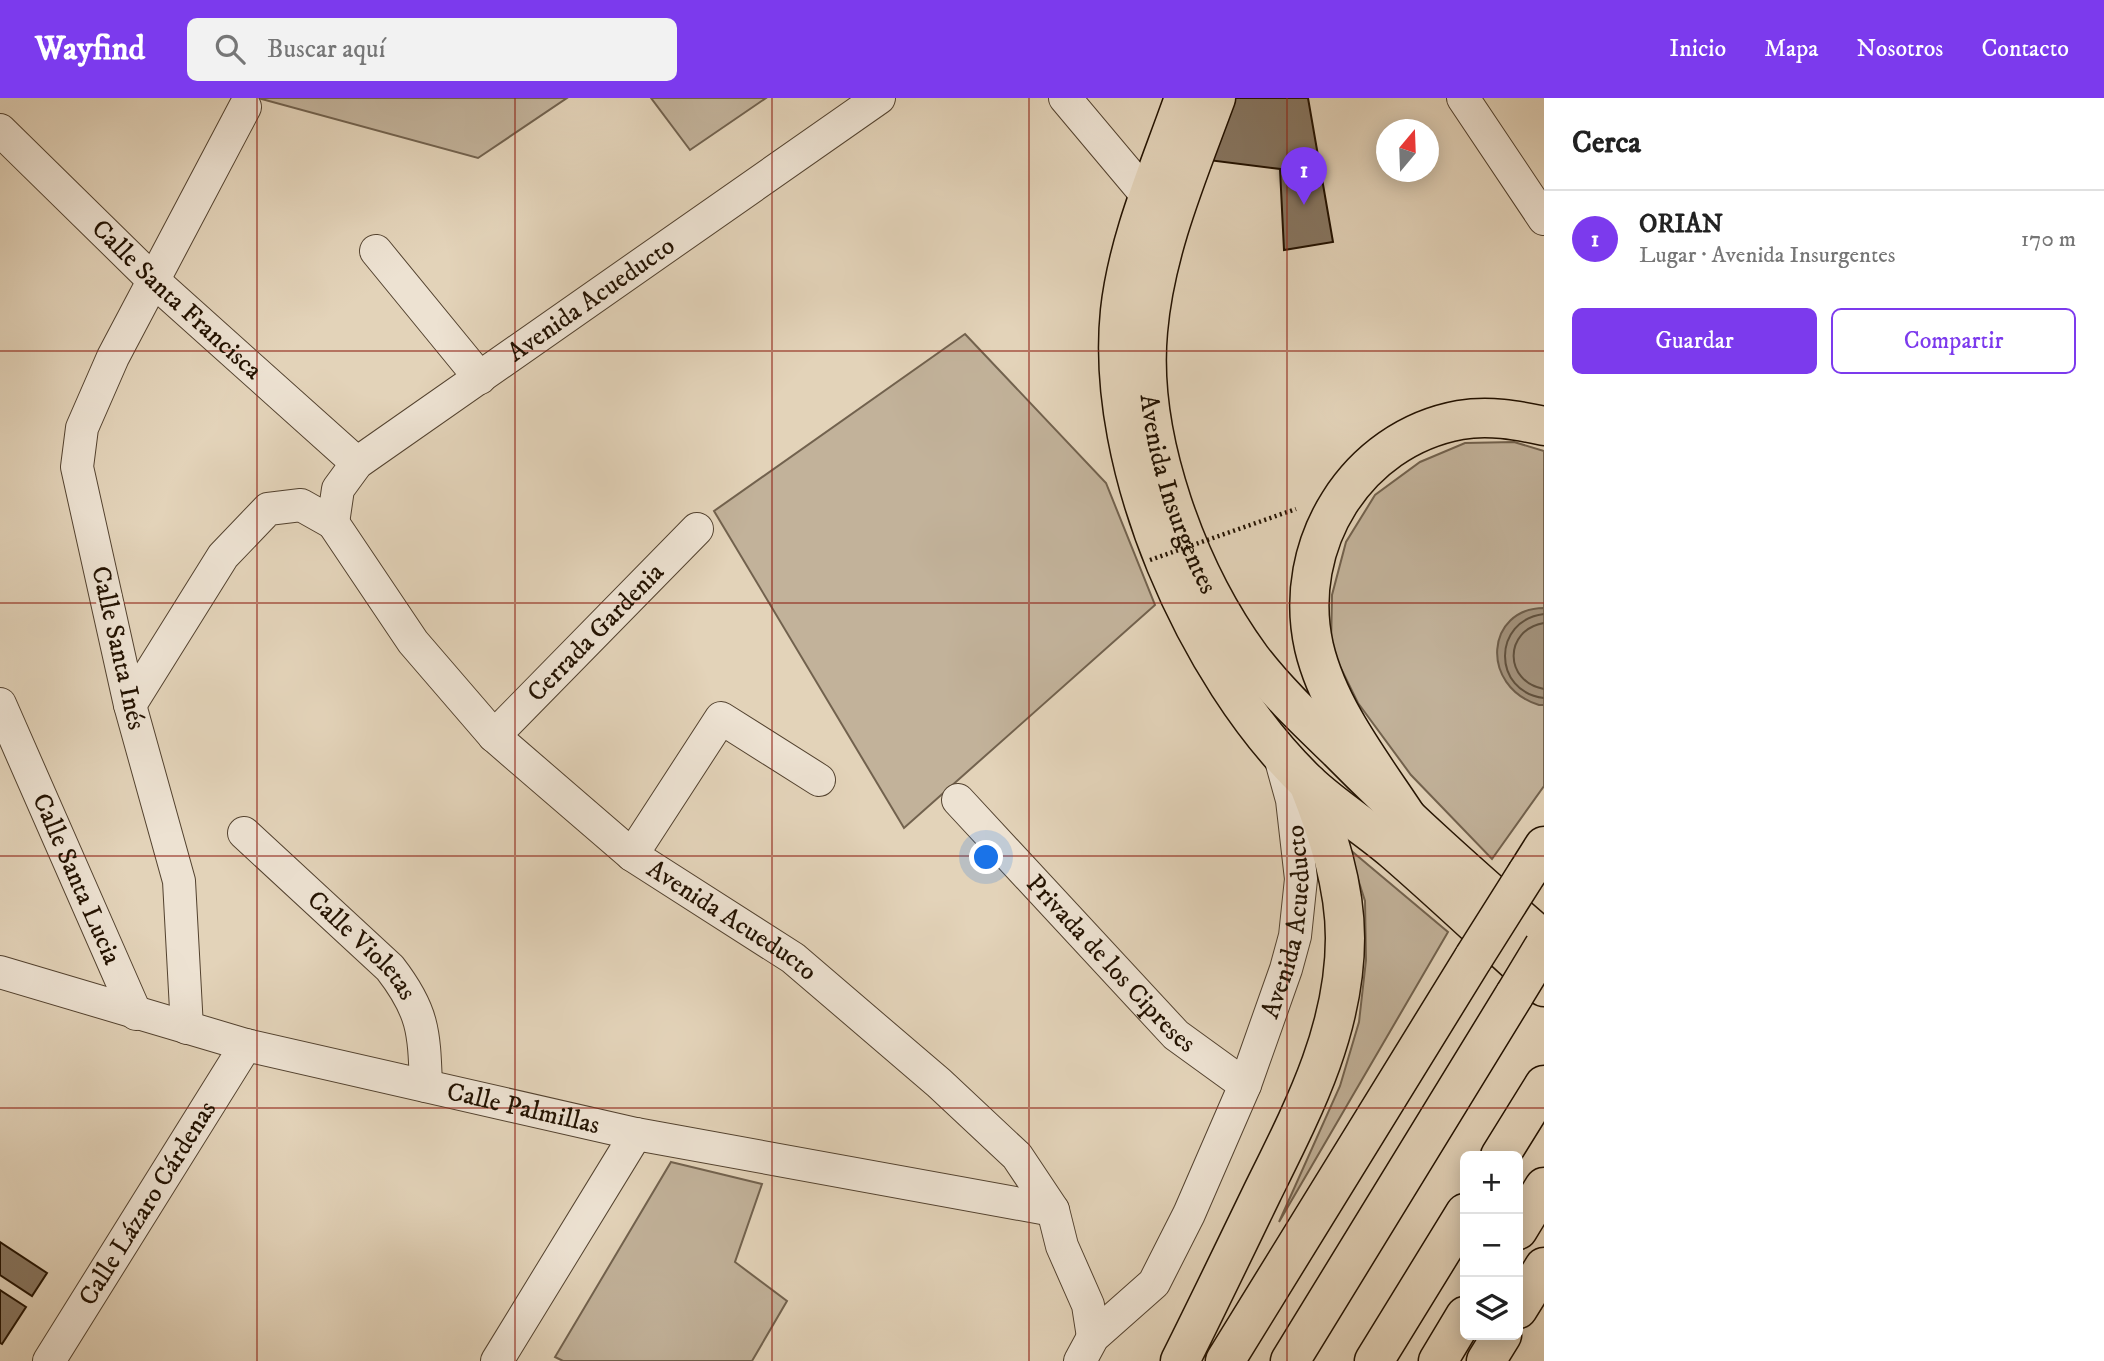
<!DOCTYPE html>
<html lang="es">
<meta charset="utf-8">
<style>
:root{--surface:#fff;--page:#f2f2f2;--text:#222;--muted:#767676;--line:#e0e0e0;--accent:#7c3aed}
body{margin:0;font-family:"IM FELL DW Pica",serif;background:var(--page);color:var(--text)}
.controls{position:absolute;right:21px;bottom:21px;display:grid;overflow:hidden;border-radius:10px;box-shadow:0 4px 18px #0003}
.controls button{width:63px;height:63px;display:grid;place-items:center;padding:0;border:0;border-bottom:2px solid var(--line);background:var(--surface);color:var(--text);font:35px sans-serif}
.compass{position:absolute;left:1376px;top:21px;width:63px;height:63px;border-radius:50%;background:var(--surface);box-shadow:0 4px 18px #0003;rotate:19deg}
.you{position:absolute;left:987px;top:760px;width:24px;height:24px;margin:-18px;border:5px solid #fff;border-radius:50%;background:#1a73e8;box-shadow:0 0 0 10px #1a73e833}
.badge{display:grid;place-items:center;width:46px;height:46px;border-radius:50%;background:var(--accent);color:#fff;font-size:23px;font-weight:700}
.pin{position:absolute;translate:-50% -58px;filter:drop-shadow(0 2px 4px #0008)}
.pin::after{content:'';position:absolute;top:37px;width:24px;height:21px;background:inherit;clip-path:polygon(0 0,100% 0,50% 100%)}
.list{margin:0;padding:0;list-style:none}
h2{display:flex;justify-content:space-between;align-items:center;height:91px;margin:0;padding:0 28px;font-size:30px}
h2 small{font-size:23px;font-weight:400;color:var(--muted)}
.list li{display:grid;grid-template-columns:46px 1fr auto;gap:21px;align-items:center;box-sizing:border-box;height:98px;padding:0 28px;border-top:2px solid var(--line)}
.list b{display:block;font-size:26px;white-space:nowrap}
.list p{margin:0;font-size:23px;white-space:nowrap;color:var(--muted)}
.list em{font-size:23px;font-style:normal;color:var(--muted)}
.actions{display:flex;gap:14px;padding:21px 28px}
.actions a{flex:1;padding:16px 0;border:2px solid var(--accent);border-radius:10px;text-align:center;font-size:24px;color:var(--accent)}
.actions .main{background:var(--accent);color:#fff}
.icon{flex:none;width:38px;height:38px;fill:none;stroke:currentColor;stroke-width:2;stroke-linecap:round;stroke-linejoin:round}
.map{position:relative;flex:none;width:1544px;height:1263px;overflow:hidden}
header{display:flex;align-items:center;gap:42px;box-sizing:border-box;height:98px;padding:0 35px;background:var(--accent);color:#fff}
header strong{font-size:33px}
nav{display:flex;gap:38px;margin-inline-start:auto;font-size:24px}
.search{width:490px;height:63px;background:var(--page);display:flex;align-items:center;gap:18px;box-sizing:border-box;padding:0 24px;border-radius:10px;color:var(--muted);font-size:26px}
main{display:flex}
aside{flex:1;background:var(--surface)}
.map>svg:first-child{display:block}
</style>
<header>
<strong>Wayfind</strong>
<div class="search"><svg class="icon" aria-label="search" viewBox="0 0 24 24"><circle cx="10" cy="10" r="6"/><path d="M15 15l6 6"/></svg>Buscar aquí</div>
<nav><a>Inicio</a><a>Mapa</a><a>Nosotros</a><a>Contacto</a></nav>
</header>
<main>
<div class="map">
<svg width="1544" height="1263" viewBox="0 0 1544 1263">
<rect width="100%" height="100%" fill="#e3d3b9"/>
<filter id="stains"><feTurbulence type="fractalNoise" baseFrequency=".00286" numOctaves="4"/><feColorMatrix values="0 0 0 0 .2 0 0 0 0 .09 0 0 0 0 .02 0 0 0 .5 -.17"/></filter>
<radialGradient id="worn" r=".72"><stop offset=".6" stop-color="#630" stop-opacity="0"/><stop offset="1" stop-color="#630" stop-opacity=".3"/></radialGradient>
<path fill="#c2b29a" stroke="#72624e" stroke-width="2" d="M 258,0 L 567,0 L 478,60 Z
M 651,0 L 766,0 L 690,52 Z
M 965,236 L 1106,385 L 1155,507 L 904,730 L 714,413 Z
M 1514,344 L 1544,353 L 1544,688 L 1492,761 L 1411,677 L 1358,605 L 1331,550 L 1332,497 L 1346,444 L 1375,397 L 1420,364 L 1465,345 Z
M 1348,750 L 1448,834 L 1279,1124 L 1340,988 L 1359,924 L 1366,862 L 1365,803 Z
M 671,1064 L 762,1086 L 735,1164 L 787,1203 L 752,1263 L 563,1263 L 555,1259 Z"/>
<path fill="#a2917a" stroke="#6f5e4a" stroke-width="2" d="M 1544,510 L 1544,607 L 1539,607 C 1479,588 1486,510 1544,510 Z"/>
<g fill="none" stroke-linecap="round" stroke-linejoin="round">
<path stroke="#62523e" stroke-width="2" d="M 1544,516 C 1492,522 1492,594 1544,600
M 1544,525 C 1503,532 1504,584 1544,591"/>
</g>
<path fill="#877661" stroke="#231201" stroke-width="2" d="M 1231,0 L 1308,0 L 1333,144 L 1284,152 L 1280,71 L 1208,62 Z
M 0,1144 L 47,1175 L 32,1198 L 0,1177 Z
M 0,1192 L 26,1209 L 2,1246 L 0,1245 Z"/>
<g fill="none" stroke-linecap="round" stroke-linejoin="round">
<g stroke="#53422f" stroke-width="34">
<g id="minor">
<path d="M 1065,0 L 1149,100"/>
<path d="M 1463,0 L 1544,121"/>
<path id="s1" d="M 0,32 L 155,184 L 357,365"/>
<path d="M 376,153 L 480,280"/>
<path id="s2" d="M 333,425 L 413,544 L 494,638 L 632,757 L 793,860 L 939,985 L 1017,1058 L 1053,1112 L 1062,1148 L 1088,1207 L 1093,1239"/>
<path id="s3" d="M 0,606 L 136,916"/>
<path id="s4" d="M 130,607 L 223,458 L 268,411 L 301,407 L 333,425 L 338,391 L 357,365 L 879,0"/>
<path id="s5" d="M 494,638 L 697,431"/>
<path id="s6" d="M 958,702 L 1176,937 L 1245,987"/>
<path id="s7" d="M 244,735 L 390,870 C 424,914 424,934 426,988"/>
<path d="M 632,757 L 721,620 L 819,682"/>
<path id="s8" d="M 0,874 L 246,947 L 636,1036 L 1053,1112"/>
<path d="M 187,930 L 179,783 L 130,607 L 77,369 L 82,330 L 113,259 L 245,9"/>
<path id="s9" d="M 49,1263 L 246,947"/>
<path d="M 497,1263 L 636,1036"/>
<path id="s10" d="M 1080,1263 L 1093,1239 L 1154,1185 L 1189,1116 L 1245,987 L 1286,871 L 1295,838 L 1301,781 L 1292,702 L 1279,655"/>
</g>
</g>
<g stroke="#231201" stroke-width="41">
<g id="major">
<path d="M 1184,0 C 1160,69 1128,140 1120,213 C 1104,368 1196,577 1307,684 C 1333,709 1366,729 1394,753 C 1445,797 1494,844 1544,889"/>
<path id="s11" d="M 1216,0 C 1188,76 1155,152 1148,233 C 1138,340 1188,474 1251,560 C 1277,594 1308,623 1338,652 C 1404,719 1473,780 1544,842"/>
</g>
</g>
<g stroke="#231201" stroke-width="41">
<path id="highway" d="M 1411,725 C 1376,671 1329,613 1314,549 C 1291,447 1356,341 1460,322 C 1489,317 1516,322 1544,328
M 1527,775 L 1544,748
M 1500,1058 L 1544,987
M 1518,1132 L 1544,1089
M 1518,1211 L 1544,1169
M 1180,1263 C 1208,1207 1235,1151 1262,1095 C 1302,1014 1345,933 1345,840 C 1345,787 1327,733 1308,685
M 1225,1263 L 1474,859
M 1290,1263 L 1515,896
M 1374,1263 L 1465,1115
M 1438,1263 L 1465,1218
M 1486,1263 L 1502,1237"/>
</g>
<use href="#minor" stroke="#ede2d2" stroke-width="32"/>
<use href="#major" stroke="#e3d3b9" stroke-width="38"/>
<use href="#highway" stroke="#e3d3b9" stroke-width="38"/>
<g stroke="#231201" stroke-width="41" stroke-linecap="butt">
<path id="highway-bridge" d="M 1474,859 L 1527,775
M 1515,896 L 1544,848"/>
</g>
<path stroke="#231201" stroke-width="4.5" stroke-dasharray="2 3.5" stroke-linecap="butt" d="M 1150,462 L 1296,411"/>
<use href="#highway-bridge" stroke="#e3d3b9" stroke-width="38"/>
</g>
<path fill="none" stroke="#8f2418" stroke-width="2" stroke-opacity="0.55" d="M 257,0 L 257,1263M 515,0 L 515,1263M 772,0 L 772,1263M 1029,0 L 1029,1263M 1287,0 L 1287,1263M 0,253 L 1544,253M 0,505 L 1544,505M 0,758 L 1544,758M 0,1010 L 1544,1010"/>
<g text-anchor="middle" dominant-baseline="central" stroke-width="7" stroke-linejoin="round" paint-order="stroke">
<g font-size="26" fill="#231201" stroke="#ede2d2">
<text stroke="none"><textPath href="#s1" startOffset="245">Calle Santa Francisca</textPath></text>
<text stroke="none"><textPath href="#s4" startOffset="663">Avenida Acueducto</textPath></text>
<text stroke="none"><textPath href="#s11" startOffset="411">Avenida Insurgentes</textPath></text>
<text stroke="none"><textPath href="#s5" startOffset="145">Cerrada Gardenia</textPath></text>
<text transform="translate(118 550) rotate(77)">Calle Santa Inés</text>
<text stroke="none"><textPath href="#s3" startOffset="191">Calle Santa Lucia</textPath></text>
<text stroke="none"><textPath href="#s2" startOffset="569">Avenida Acueducto</textPath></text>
<text stroke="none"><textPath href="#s10" startOffset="497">Avenida Acueducto</textPath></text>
<text stroke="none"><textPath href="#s7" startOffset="163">Calle Violetas</textPath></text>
<text stroke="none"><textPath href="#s6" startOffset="224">Privada de los Cipreses</textPath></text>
<text stroke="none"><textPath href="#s8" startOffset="541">Calle Palmillas</textPath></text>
<text stroke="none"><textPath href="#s9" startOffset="186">Calle Lázaro Cárdenas</textPath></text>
</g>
</g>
<rect width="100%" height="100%" filter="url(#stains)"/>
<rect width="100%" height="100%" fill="url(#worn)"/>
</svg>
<div class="controls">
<button>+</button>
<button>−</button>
<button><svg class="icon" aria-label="layers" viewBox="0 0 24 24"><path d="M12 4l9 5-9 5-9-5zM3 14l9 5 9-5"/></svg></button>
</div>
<svg class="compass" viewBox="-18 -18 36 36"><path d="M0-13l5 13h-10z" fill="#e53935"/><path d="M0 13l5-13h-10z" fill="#767676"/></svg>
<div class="you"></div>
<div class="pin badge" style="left:1304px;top:107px">1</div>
</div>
<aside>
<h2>Cerca<small></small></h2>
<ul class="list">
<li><span class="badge">1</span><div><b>ORIAN</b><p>Lugar · Avenida Insurgentes</p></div><em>170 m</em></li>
</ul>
<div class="actions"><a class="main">Guardar</a><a>Compartir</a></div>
</aside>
</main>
